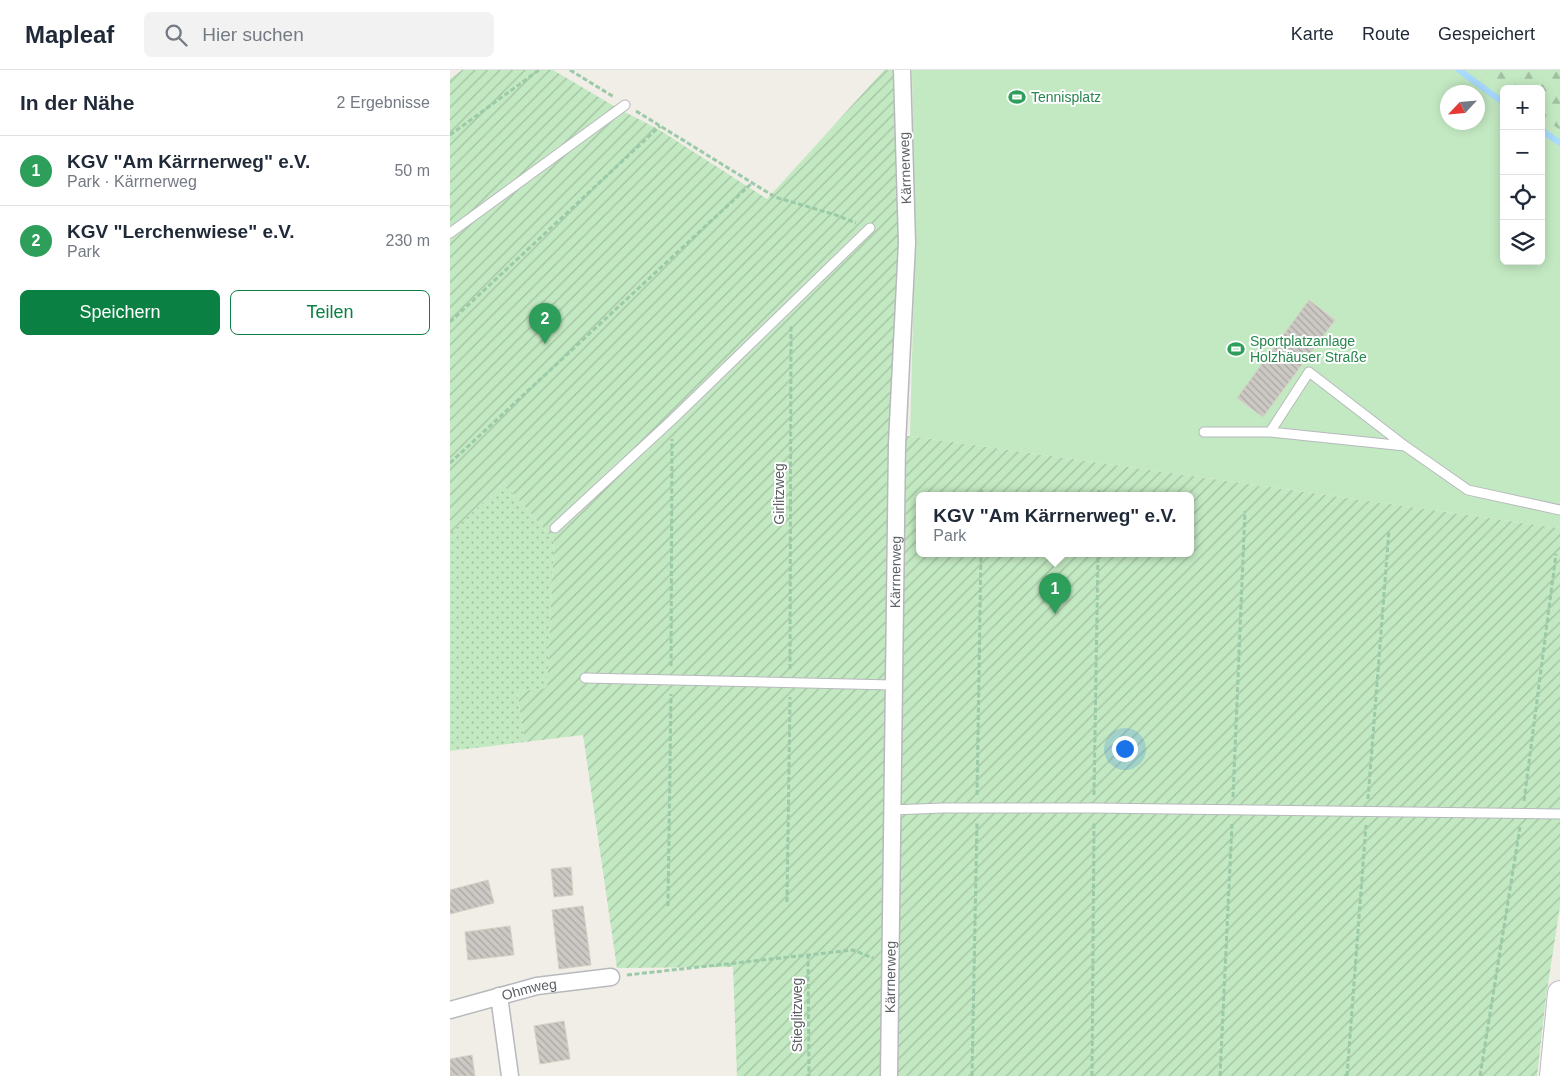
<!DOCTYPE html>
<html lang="de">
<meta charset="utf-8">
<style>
:root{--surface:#fff;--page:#f2f2f3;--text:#1f2937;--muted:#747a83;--line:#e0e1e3;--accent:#0b8043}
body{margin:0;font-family:Helvetica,sans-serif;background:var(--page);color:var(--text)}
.controls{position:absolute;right:15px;top:15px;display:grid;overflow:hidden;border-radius:8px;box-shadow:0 2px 12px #0003}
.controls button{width:45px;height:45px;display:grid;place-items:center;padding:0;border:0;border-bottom:1px solid var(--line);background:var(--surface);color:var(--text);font:25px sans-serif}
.compass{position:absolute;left:990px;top:15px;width:45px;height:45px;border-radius:50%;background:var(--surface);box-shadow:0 2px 12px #0003;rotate:244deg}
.you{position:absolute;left:674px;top:678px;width:18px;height:18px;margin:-12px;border:4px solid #fff;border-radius:50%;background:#1a73e8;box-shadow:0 0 0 8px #1a73e833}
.badge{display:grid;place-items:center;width:32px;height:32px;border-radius:50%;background:var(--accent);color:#fff;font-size:16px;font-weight:700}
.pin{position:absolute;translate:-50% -41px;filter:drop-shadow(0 1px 2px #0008)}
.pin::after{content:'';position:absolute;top:26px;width:18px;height:15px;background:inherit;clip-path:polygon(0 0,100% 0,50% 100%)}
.popup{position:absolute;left:466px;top:422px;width:278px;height:65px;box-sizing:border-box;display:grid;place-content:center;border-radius:8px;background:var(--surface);filter:drop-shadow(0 1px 4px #0005);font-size:16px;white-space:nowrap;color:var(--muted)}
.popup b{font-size:19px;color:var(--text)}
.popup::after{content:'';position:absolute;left:50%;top:100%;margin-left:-10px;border:10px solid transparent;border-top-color:var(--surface)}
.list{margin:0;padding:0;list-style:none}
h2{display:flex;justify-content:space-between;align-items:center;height:65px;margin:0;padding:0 20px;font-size:21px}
h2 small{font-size:16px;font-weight:400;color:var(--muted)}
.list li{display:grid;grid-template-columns:32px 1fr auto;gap:15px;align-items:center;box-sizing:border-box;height:70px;padding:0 20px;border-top:1px solid var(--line)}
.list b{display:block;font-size:19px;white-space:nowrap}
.list p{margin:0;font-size:16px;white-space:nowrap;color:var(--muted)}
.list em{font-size:16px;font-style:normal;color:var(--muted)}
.actions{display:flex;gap:10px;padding:15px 20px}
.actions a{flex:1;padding:11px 0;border:1px solid var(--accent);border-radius:8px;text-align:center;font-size:18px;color:var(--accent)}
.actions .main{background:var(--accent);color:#fff}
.icon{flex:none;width:28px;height:28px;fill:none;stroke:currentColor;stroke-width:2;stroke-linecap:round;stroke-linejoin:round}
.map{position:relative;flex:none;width:1110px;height:1006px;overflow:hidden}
header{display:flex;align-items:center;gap:30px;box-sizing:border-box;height:70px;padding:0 25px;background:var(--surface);border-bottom:1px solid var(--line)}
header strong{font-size:24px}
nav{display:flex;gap:28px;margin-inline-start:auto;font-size:18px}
.search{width:350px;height:45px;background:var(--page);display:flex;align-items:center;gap:12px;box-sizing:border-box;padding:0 18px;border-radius:8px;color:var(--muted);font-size:19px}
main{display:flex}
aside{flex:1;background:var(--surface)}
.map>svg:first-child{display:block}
</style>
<header>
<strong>Mapleaf</strong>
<div class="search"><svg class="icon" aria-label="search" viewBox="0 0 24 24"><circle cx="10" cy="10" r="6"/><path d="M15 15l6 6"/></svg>Hier suchen</div>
<nav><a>Karte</a><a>Route</a><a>Gespeichert</a></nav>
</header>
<main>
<aside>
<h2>In der Nähe<small>2 Ergebnisse</small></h2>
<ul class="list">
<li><span class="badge" style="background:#2e9e5b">1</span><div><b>KGV &quot;Am Kärrnerweg&quot; e.V.</b><p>Park · Kärrnerweg</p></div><em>50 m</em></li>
<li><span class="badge" style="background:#2e9e5b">2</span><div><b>KGV &quot;Lerchenwiese&quot; e.V.</b><p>Park</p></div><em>230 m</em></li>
</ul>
<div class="actions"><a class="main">Speichern</a><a>Teilen</a></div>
</aside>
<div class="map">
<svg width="1110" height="1006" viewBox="0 0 1110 1006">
<defs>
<pattern id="grass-dots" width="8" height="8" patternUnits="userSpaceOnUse" patternTransform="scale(1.25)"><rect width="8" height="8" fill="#c3e9c2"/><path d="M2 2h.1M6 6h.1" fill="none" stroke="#a2c0a1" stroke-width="1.8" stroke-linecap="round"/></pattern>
<pattern id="forest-firs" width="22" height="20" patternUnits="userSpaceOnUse" patternTransform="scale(1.25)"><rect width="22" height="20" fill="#c3e9c2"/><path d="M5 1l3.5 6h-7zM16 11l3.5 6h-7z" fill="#a2c0a1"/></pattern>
<pattern id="garden-furrows" width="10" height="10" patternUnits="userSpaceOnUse" patternTransform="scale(1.25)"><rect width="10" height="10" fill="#c3e9c2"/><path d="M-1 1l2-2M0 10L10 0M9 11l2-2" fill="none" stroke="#a2c0a1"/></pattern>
<pattern id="building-back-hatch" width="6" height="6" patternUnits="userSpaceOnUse" patternTransform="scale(1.25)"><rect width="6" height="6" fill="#ccc9c4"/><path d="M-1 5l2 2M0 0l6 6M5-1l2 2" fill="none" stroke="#a9a7a3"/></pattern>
</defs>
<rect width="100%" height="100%" fill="#f1eee7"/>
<path fill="url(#grass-dots)" d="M 54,413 L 104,470 L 97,618 L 67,623 L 75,672 L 0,681 L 0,463 Z"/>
<path fill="url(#forest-firs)" d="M 1026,0 L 1110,0 L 1110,60 L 1091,47 L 1091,19 L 1054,20 Z"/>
<path fill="url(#garden-furrows)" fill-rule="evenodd" d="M 12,0 L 103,0 L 169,39 L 208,59 L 317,129 L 434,0 L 446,0 L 450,177 L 443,367 L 460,366 L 1110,458 L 1110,836 L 1096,927 L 1087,1006 L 287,1006 L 283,897 L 167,898 L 133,665 L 75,672 L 67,622 L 97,618 L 104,470 L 54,413 L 0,463 L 0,9 ZM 470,425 L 740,425 L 740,483 L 470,483 Z"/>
<path fill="#c3e9c2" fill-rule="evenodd" d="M 462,0 L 1026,0 L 1054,20 L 1054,191 L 1091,191 L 1091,47 L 1110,60 L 1110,458 L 460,366 L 465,173 ZM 998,22 L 1028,22 L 1028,52 L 998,52 Z"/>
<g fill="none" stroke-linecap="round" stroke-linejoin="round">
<path stroke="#a8dbff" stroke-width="6" d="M 1009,0 L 1054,33
M 1091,60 L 1110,73"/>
</g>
<path fill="url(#building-back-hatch)" stroke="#d6d0c4" d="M 859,230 L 885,250 L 813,347 L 787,328 Z
M 121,797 L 123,825 L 104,827 L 101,799 Z
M 38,810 L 44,833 L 0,844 L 0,820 Z
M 133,836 L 141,895 L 109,899 L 102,840 Z
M 60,856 L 64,885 L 18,890 L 15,862 Z
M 114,951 L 120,989 L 90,994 L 84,956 Z
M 22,985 L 25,1006 L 0,1006 L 0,989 Z"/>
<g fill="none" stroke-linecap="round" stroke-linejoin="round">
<g stroke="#b7b9bd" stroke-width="11">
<path id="lane" d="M 0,163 L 175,35
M 754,362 L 820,362 L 955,376
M 820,362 L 859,302 L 955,376 L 1018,420 L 1110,440
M 105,458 L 223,349 L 420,158
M 135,608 L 443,615
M 441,740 L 493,738 L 644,738 L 1110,744"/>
</g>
<g stroke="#b7b9bd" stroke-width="19">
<g id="street">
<path d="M 49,926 L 60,1006"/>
<path id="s1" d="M 0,940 L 87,916 L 161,907"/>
<path id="s2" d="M 439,1006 L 447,374 L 457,173 L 452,0"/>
</g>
</g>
<g stroke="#babdc3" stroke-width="26">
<path id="secondary" d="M 1102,1006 L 1110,923"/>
</g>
<path stroke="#9bcaa8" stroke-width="3" stroke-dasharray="5 2.5" stroke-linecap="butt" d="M 120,0 L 164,27
M 186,41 L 325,127 L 386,145 L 406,153
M 0,65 L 89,0
M 0,252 L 210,56
M 0,393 L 302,113
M 531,425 L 532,420
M 649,425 L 649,419
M 221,596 L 222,369
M 340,599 L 341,255
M 527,725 L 531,483
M 644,725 L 648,483
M 783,727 L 795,441
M 918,729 L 939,460
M 1074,731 L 1106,484
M 337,832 L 340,627
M 218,836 L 221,624
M 358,884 L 359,1006
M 177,905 L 403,880 L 423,888
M 522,1006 L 527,751
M 642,1006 L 644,752
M 770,1006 L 782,754
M 897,1006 L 916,755
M 1030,1006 L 1070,757"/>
<use href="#lane" stroke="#fff" stroke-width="9"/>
<use href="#street" stroke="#fff" stroke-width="16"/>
<use href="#secondary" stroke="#fff" stroke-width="24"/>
</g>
<defs>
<g id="stadium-bare" transform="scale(1.35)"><path d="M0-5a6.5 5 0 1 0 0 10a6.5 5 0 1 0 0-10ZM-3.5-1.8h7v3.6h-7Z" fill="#2e9e5b" stroke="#fff" stroke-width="2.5" paint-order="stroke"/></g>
</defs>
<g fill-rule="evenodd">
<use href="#stadium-bare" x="567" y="27"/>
<use href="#stadium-bare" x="786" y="279"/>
</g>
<g text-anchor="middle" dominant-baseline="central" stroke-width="4" stroke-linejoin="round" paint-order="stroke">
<g font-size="14" fill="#27864d" stroke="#fff" text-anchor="start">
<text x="581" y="27">Tennisplatz</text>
<text x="800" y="271">Sportplatzanlage<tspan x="800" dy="16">Holzhäuser Straße</tspan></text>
</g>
<g font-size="14" fill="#5e6267" stroke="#fff">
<text transform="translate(455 98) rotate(-92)">Kärrnerweg</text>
<text transform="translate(329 424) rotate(-90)">Girlitzweg</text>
<text stroke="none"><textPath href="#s2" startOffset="504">Kärrnerweg</textPath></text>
<text stroke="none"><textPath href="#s2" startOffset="99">Kärrnerweg</textPath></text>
<text stroke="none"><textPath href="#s1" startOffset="82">Ohmweg</textPath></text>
<text transform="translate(347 945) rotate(-90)">Stieglitzweg</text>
</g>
</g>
</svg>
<div class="controls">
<button>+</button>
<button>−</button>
<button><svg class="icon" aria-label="locate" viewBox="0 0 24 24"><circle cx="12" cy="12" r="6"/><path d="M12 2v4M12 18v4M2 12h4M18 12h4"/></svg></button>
<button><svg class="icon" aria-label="layers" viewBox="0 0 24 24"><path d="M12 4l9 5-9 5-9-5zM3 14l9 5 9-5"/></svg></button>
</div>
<svg class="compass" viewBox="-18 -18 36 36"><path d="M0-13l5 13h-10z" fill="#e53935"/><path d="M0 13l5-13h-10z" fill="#747a83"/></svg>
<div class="you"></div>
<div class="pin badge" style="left:605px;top:544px;background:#2e9e5b">1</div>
<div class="popup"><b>KGV &quot;Am Kärrnerweg&quot; e.V.</b>Park</div>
<div class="pin badge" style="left:95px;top:274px;background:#2e9e5b">2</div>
</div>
</main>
